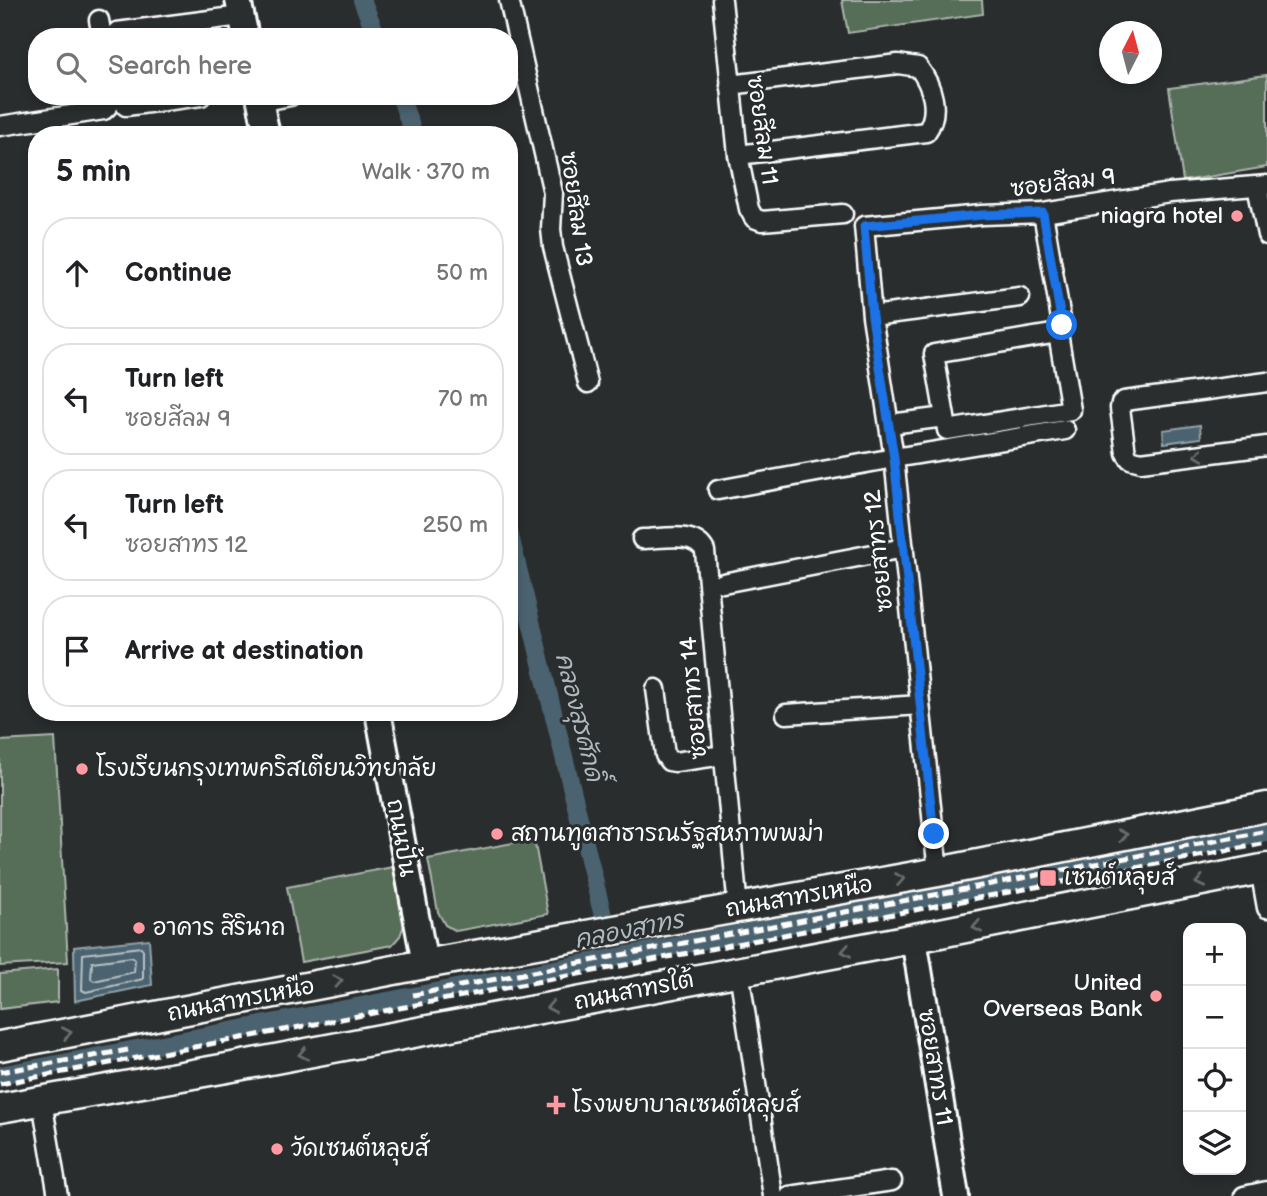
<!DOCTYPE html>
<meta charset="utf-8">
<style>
:root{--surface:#fff;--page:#f2f2f2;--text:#202124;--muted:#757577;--line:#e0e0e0}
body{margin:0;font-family:"Balsamiq Sans","Playpen Sans Thai",sans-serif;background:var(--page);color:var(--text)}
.controls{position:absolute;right:21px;bottom:21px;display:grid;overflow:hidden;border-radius:14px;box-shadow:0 4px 10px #0003}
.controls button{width:63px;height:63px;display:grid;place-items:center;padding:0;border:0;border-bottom:2px solid var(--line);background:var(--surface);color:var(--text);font:35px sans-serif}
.compass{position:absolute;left:1099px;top:21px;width:63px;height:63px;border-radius:50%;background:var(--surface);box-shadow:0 4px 10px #0003;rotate:6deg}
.stop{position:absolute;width:21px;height:21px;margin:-16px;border:5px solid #1a73e8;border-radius:50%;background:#fff}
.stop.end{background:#1a73e8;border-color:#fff;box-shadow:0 2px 7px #0008}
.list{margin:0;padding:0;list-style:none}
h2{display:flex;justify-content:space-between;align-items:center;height:91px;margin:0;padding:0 28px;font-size:30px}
h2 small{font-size:23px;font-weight:400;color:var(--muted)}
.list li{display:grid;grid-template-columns:46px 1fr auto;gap:21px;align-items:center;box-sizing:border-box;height:112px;margin:0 14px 14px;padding:0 14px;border:2px solid var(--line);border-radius:28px}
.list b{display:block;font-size:26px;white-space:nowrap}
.list p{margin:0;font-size:23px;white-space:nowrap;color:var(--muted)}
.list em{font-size:23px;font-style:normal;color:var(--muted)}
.icon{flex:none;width:38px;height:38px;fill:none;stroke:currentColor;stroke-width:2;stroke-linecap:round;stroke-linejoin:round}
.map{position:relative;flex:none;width:1267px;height:1196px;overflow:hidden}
.search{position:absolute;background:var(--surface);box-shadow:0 4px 10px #0003;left:28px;top:28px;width:490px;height:77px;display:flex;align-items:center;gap:18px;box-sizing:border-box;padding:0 24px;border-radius:28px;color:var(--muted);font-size:26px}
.panel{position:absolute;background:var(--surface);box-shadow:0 4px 10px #0003;left:28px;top:126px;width:490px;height:595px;border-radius:28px}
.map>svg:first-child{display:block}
</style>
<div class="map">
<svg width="1267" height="1196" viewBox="0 0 1267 1196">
<rect width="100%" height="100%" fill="#2a2d2e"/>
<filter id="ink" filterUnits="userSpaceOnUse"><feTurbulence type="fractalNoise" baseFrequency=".0143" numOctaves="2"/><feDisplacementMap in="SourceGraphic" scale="14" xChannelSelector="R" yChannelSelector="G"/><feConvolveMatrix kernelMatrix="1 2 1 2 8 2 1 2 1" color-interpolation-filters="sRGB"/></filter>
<g filter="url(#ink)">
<path fill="#576d59" stroke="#abb6ac" stroke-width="2" d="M 842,0 L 982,0 L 983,14 L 848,33 Z
M 1267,75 L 1267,167 L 1183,181 L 1169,88 Z
M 55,738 L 68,962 L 0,966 L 0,741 Z
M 534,839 L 548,914 L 456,931 L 445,925 L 438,912 L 428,859 Z
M 393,867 L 404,925 L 400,936 L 392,945 L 301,962 L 287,887 Z
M 58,969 L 58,1002 L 0,1009 L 0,974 Z"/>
<path fill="#4b646f" stroke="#93a2a9" stroke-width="2" d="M 1200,425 L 1201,438 L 1164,443 L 1163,430 Z
M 149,939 L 152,985 L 75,1001 L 74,947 Z"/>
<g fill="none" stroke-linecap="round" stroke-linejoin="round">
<path stroke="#b7c1c5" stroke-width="2" d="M 141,947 L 143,950 L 143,979 L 86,992 L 82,990 L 83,954 Z
M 132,957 L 135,960 L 134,972 L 94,981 L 91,979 L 92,962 Z"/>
<path stroke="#4b646f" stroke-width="18" d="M 362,0 L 377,37
M 400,96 L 414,135
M 509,532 L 602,912
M 0,1075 L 1267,833"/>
<g stroke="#fff" stroke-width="23">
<path id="street" d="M 509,0 L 553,193 L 551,229 L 553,247 L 588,383
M 722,0 L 738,155 L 749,209 L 754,218 L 762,221 L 843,214
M 99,20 L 102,37
M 117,32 L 241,16
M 730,85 L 898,64 L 918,67 C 932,85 941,112 926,132 L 738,155
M 260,102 L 290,96
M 126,106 L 201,96
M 0,126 L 104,110 L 109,105 L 110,96
M 1257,186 L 1267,235
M 1043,213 L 1062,325
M 872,316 L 1020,297
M 1267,382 L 1124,401 L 1121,403 L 1120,408 L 1126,453 L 1130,459 L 1141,462 L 1267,446
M 890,424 L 945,417 L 934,354 L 1058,333 L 1071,410 L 947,430 L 945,417
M 718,490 L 894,458 L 1065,430
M 642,539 C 662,539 695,530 705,551 L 738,909
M 723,583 L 904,548
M 656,689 L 665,755 L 669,761 L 675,762 L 724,755
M 786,714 L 920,705
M 1260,869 L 1267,908
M 938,872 L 894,458 L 872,316 L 864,226 L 982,215 L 1043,213 L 1170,193 L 1267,185
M 739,971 L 773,1196
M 42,1101 L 58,1196
M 790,1196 L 892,1181
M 1244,1196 L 1267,1191"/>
</g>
<g stroke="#fff" stroke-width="30">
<path id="secondary" d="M 238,0 L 246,37
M 259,96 L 267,135
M 378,712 L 425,964
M 914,939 L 956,1196"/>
</g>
<g stroke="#fff" stroke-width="33">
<path id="primary" d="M 0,1046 L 425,964 L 938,872 L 1267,807
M 0,1108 L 227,1068 L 890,943 L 1267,868"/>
</g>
<use href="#street" stroke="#2a2d2e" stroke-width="18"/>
<use href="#secondary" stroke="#2a2d2e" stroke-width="24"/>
<use href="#primary" stroke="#2a2d2e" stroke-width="28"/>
<path stroke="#fff" stroke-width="5" stroke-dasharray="10 5" stroke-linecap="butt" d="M 413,995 L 1267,831
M 0,1072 L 128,1050
M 0,1084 L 1267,843"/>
</g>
<defs><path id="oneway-chevron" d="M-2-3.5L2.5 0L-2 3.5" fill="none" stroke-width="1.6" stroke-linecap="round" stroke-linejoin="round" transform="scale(1.75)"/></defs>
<g stroke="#6a6c6d">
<use href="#oneway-chevron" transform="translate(1199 455) rotate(173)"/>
<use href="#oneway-chevron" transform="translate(1123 835) rotate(-11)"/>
<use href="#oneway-chevron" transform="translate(900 879) rotate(-10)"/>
<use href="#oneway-chevron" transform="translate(1200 882) rotate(168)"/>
<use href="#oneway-chevron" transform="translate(977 927) rotate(169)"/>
<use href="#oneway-chevron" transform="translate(846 951) rotate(169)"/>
<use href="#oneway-chevron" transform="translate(338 981) rotate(-11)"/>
<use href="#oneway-chevron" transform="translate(551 1007) rotate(169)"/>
<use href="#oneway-chevron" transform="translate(67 1033) rotate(-11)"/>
<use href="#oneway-chevron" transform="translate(303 1054) rotate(169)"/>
</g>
</g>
<g fill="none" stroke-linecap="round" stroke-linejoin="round" filter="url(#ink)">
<path stroke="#1a73e8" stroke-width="9" d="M 934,834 L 894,458 L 872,316 L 864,226 L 982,215 L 1043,213 L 1062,325"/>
</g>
<g fill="#ff9aa2" stroke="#2a2d2e" stroke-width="2.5">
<circle cx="1237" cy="216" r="7"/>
<circle cx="82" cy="769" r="7"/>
<circle cx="497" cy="834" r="7"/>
<rect x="1039" y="869" width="18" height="18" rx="3.5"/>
<circle cx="139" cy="928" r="7"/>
<circle cx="1156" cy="996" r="7"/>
<path d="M552.5 1094.5h7v7h7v7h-7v7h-7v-7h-7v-7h7z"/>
<circle cx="277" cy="1149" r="7"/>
</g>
<g text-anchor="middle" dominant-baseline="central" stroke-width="6" stroke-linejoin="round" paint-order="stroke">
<g font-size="23" fill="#fff" stroke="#2a2d2e">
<text transform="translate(762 130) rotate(82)">ซอยสีลม 11</text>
<text transform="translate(1063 183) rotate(-7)">ซอยสีลม 9</text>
<text transform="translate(576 209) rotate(82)">ซอยสีลม 13</text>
<text transform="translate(879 551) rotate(-96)">ซอยสาทร 12</text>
<text transform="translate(694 698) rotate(-95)">ซอยสาทร 14</text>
<text transform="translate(401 838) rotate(80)">ถนนปั้น</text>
<text transform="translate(799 897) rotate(-10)">ถนนสาทรเหนือ</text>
<text transform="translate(634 991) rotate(-11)">ถนนสาทรใต้</text>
<text transform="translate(241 1000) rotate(-11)">ถนนสาทรเหนือ</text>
<text transform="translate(935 1067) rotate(81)">ซอยสาทร 11</text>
</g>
<g font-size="23" fill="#fff" stroke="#2a2d2e" text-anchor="start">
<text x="1223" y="216" text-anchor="end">niagra hotel</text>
<text x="96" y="769">โรงเรียนกรุงเทพคริสเตียนวิทยาลัย</text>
<text x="511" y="834">สถานทูตสาธารณรัฐสหภาพพม่า</text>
<text x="1064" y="878">เซนต์หลุยส์</text>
<text x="153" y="928">อาคาร สิรินาถ</text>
<text x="1142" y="983" text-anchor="end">United<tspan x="1142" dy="26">Overseas Bank</tspan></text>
<text x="572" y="1105">โรงพยาบาลเซนต์หลุยส์</text>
<text x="291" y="1149">วัดเซนต์หลุยส์</text>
</g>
<g font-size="24" font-style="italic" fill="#aeb9be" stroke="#2a2d2e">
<text transform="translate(579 717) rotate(76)">คลองสุรศักดิ์</text>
<text transform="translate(629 930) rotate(-11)">คลองสาทร</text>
</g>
</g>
</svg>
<div class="controls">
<button>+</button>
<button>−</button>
<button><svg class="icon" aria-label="locate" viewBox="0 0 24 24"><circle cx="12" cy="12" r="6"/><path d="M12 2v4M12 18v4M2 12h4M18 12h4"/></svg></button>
<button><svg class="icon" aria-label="layers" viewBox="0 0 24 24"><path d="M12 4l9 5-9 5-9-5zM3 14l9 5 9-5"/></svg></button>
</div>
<svg class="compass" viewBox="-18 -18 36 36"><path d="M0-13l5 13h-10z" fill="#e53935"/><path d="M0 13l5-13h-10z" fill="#757577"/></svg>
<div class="stop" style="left:1062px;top:325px"></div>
<div class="stop end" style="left:934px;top:834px"></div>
<div class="search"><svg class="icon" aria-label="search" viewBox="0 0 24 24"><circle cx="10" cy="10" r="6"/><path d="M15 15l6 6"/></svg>Search here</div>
<section class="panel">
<h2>5 min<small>Walk · 370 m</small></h2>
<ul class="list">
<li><svg class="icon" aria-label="ahead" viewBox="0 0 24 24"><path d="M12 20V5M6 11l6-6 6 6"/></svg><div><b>Continue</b></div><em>50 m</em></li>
<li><svg class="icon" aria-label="left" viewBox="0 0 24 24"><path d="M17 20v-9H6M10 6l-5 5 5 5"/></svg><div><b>Turn left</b><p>ซอยสีลม 9</p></div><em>70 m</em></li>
<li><svg class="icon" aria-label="left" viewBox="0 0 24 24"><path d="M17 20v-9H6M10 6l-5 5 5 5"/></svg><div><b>Turn left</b><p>ซอยสาทร 12</p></div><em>250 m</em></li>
<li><svg class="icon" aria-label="arrive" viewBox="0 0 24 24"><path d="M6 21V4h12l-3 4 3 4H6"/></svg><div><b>Arrive at destination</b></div></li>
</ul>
</section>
</div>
